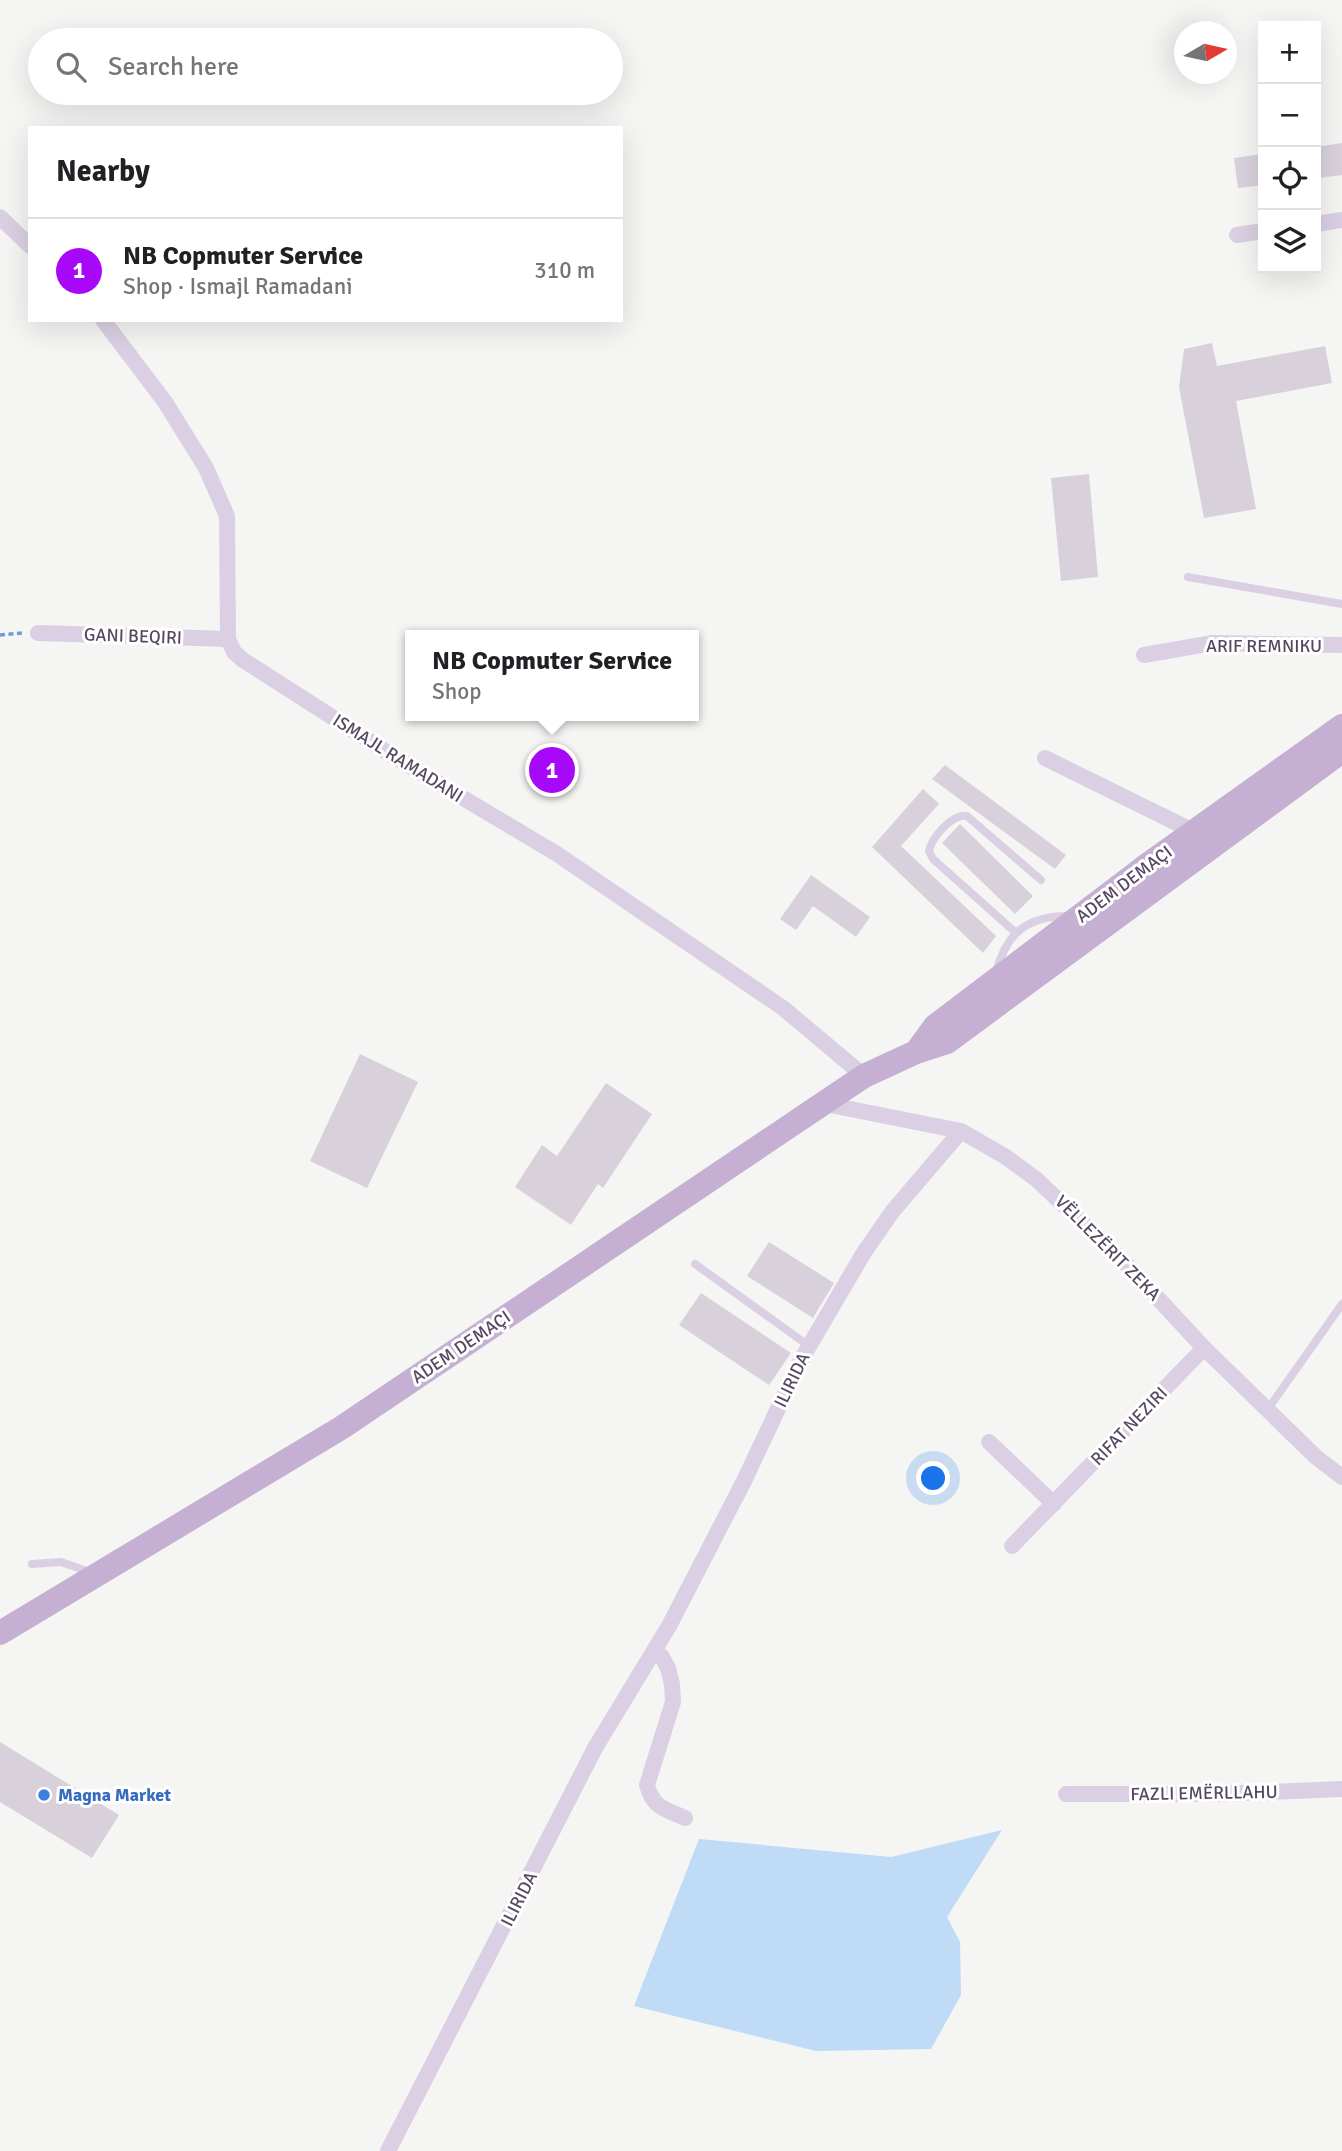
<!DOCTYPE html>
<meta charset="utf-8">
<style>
:root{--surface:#fff;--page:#f2f2f2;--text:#202124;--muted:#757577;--line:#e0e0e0;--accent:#a709f8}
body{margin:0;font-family:Signika,sans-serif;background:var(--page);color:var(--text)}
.controls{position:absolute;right:21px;top:21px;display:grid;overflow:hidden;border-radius:0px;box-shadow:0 7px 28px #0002}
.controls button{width:63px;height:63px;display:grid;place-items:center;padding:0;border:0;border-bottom:2px solid var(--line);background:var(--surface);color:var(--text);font:35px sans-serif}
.compass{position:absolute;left:1174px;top:21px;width:63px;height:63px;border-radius:50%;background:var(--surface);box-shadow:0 7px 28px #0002;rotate:81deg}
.you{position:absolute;left:934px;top:1479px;width:24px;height:24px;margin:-18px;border:5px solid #fff;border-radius:50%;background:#1a73e8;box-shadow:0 0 0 10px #1a73e833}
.badge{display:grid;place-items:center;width:46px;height:46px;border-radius:50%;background:var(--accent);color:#fff;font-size:23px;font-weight:700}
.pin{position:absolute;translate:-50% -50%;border:4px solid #fff;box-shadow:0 2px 7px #0006}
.popup{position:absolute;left:405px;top:630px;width:294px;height:91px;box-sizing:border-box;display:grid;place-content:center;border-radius:0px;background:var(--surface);filter:drop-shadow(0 2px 5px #0005);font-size:23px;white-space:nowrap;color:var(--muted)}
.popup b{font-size:26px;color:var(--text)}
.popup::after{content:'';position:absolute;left:50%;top:100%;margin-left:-14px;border:14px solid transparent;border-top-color:var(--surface)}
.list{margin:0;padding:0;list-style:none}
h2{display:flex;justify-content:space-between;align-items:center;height:91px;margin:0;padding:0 28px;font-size:30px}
h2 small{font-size:23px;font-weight:400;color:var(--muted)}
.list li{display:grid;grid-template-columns:46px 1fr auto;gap:21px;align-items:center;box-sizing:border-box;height:105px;padding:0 28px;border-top:2px solid var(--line)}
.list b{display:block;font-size:26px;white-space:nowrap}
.list p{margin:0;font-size:23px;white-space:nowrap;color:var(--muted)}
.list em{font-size:23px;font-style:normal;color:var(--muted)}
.icon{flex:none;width:38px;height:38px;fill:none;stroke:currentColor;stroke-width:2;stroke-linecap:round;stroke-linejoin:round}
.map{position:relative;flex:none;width:1342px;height:2151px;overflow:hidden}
.search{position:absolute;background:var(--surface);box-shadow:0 7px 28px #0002;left:28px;top:28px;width:595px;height:77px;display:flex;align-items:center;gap:18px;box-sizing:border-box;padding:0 24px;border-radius:38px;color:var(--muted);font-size:26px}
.panel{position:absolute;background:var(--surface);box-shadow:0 7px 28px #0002;left:28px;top:126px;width:595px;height:196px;border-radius:0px}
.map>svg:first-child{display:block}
</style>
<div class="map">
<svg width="1342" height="2151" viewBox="0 0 1342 2151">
<rect width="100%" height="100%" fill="#f5f5f3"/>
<path fill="#bfdbf5" d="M 1002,1830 L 947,1917 L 960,1942 L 961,1995 L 931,2049 L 816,2051 L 634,2006 L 699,1839 L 891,1857 Z"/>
<path fill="#d8d1db" d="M 1342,143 L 1342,175 L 1319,178 L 1316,147 Z
M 1263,154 L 1263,185 L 1238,188 L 1234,158 Z
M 1212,343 L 1217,366 L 1325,346 L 1332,383 L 1236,401 L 1256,509 L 1204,518 L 1179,387 L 1184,349 Z
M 1089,474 L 1098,577 L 1061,581 L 1051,478 Z
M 945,765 L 1066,855 L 1055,869 L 932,779 Z
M 923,789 L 939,804 L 901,846 L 996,936 L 983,953 L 872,847 Z
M 960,824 L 1033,896 L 1015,914 L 942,843 Z
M 811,875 L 870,917 L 856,937 L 813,906 L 796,930 L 780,919 Z
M 360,1054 L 418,1082 L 367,1188 L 310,1161 Z
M 606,1083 L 652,1114 L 603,1188 L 598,1184 L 571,1225 L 515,1187 L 542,1145 L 557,1156 Z
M 769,1242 L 834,1283 L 813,1318 L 747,1276 Z
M 701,1293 L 791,1353 L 769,1385 L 679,1325 Z
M 0,1742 L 119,1815 L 92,1858 L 0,1802 Z"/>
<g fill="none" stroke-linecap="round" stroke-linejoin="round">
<path stroke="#739ad7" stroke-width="3.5" stroke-dasharray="5 3.5" stroke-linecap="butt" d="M 0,635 L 22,633"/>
<path stroke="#dbd0e3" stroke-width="8" d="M 1188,577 L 1342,604
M 1015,932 L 933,859 L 929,851 C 932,837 952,814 967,816 L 1041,880
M 997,969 C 1008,931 1029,916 1069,916
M 695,1264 L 809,1346
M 1268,1409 L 1342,1304
M 32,1564 L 61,1562 L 90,1572"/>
<path stroke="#dbd0e3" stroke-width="16" d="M 0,217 L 30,246
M 1316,224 L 1342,220
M 1237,235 L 1263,231
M 103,320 L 165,402 L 206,468 L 227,516 L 228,639 L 234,652 L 243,660 L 396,758 L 557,854 L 783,1008 L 864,1076
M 38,633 L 228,639
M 1144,655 L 1213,643 L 1342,645
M 1045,758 L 1195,832
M 825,1104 L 961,1131 L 1006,1157 L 1036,1179 L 1127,1265 L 1204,1348 L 1316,1457 L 1342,1477
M 989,1442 L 1054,1504
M 1012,1546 L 1204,1348
M 655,1650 L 662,1657 L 668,1668 L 672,1684 L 673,1702 L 647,1785 C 653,1808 665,1809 685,1818
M 1066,1794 L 1220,1794 L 1342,1789
M 388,2151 L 595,1748 L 669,1626 L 744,1481 L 801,1360 L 863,1254 L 892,1212 L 961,1131"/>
<path stroke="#c5b0d3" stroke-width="24" d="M 916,1052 L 935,1026 L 1147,865 L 1342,726
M 0,1633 L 341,1428 L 864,1076 L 916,1052 L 947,1042 L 1342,751"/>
</g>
<circle fill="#3f7fe0" stroke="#fff" stroke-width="2.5" cx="44" cy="1795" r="7"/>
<g text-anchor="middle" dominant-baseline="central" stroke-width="6" stroke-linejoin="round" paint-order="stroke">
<g font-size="18" fill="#574862" stroke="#fff">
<text transform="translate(133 636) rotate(2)">GANI BEQIRI</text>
<text x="1264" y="646">ARIF REMNIKU</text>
<text transform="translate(398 758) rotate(32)">ISMAJL RAMADANI</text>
<text transform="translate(1124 884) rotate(-37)">ADEM DEMAÇI</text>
<text transform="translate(1108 1248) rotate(45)">VËLLEZËRIT ZEKA</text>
<text transform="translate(461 1347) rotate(-34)">ADEM DEMAÇI</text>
<text transform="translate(792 1380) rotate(-64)">ILIRIDA</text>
<text transform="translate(1129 1426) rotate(-46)">RIFAT NEZIRI</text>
<text transform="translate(1204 1793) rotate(-1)">FAZLI EMËRLLAHU</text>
<text transform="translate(519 1899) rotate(-63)">ILIRIDA</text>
</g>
<g font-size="18" font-weight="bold" fill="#366cbe" stroke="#fff" text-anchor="start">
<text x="58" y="1795">Magna Market</text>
</g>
</g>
</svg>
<div class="controls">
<button>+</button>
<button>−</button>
<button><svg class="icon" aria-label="locate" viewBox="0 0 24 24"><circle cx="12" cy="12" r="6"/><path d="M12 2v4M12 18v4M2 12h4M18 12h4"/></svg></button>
<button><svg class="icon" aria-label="layers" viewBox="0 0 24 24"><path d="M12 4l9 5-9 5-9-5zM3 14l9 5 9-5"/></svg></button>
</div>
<svg class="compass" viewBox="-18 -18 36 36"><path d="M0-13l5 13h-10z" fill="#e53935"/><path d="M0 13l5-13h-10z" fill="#757577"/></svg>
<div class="you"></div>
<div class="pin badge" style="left:552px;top:770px">1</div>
<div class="popup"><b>NB Copmuter Service</b>Shop</div>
<div class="search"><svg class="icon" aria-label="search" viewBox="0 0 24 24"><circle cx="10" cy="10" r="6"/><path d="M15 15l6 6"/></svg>Search here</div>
<section class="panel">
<h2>Nearby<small></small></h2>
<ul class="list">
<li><span class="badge">1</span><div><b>NB Copmuter Service</b><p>Shop · Ismajl Ramadani</p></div><em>310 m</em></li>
</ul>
</section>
</div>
